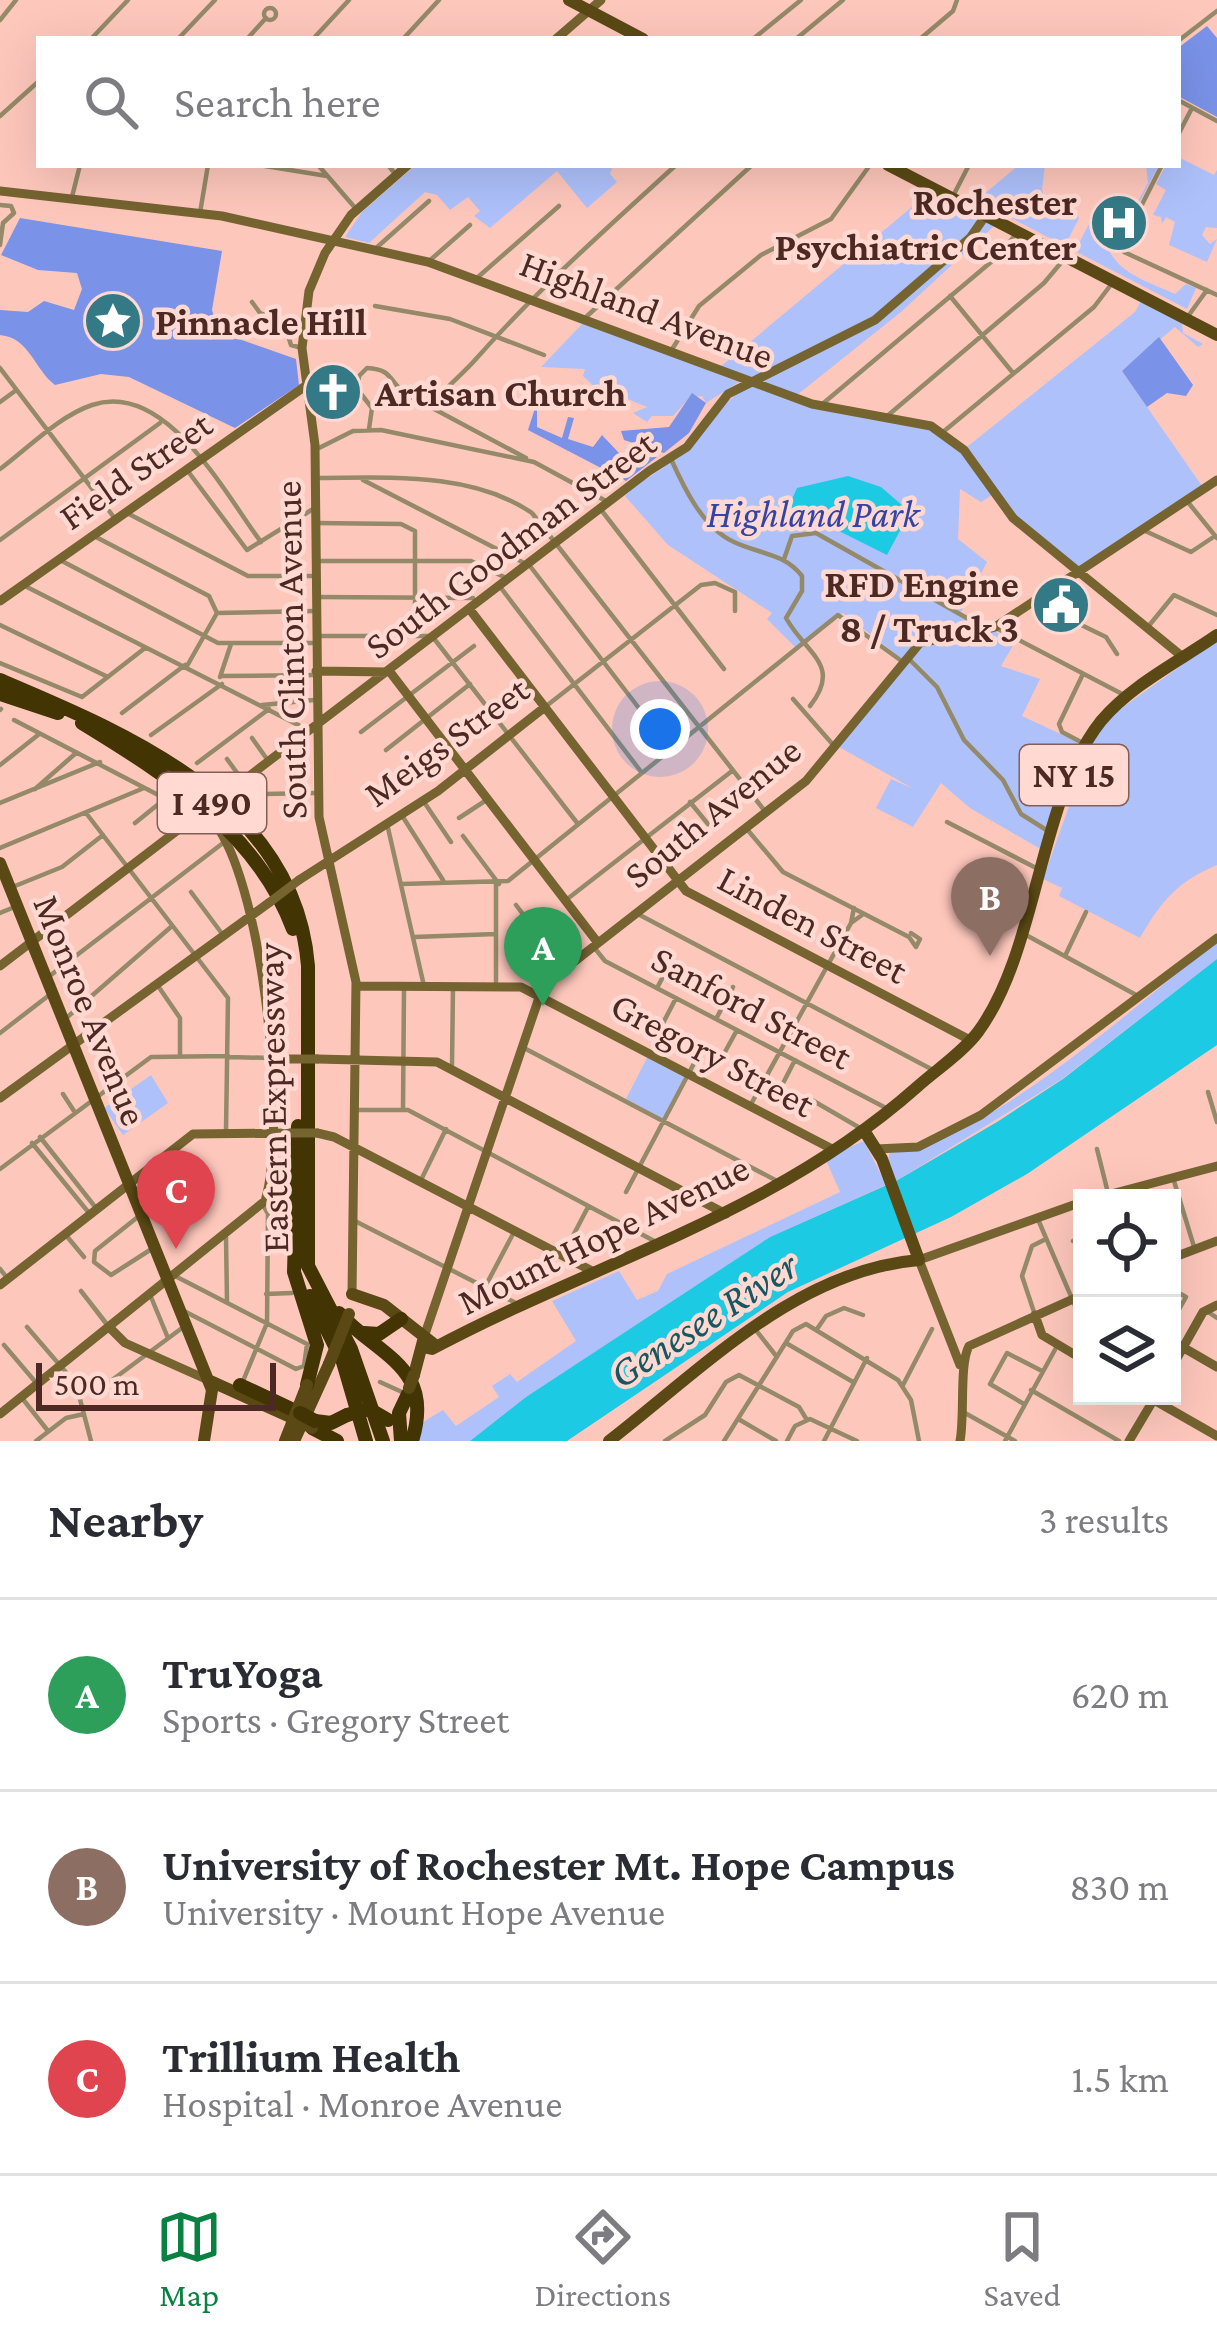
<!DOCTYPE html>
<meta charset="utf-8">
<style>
:root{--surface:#fff;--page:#f7f7f7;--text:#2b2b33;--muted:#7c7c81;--line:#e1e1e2;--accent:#0b8043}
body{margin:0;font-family:"Crimson Pro",serif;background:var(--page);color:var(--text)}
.controls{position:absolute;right:36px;bottom:36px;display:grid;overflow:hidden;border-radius:0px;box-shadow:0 12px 48px #0002}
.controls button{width:108px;height:108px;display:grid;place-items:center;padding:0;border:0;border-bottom:3px solid var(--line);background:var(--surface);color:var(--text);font:60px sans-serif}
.scale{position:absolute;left:36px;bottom:30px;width:240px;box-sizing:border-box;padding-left:12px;border:6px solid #4c2922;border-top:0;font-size:33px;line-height:42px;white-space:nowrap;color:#4c2922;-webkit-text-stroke:9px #ffd9d2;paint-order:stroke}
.you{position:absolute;left:660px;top:729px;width:42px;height:42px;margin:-30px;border:9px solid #fff;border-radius:50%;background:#1a73e8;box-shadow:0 0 0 18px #1a73e833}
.badge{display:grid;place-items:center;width:78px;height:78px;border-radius:50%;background:var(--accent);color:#fff;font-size:39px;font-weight:700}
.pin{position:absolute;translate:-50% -99px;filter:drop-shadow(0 3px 6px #0008)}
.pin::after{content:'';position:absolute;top:63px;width:42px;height:36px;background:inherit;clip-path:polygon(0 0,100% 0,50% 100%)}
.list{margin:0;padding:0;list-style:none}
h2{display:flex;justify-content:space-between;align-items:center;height:156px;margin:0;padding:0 48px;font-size:51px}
h2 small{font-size:39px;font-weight:400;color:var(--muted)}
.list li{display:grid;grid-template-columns:78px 1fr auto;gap:36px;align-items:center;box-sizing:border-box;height:192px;padding:0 48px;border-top:3px solid var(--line)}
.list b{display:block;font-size:45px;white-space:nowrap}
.list p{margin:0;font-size:39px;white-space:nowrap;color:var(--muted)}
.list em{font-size:39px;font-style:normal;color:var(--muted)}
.icon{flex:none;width:66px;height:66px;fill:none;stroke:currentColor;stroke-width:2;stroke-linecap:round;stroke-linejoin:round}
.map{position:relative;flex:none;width:1217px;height:1441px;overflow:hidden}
.search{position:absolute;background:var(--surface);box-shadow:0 12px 48px #0002;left:36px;right:36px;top:36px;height:132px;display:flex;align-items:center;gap:30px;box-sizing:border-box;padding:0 42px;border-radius:0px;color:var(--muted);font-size:45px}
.sheet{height:732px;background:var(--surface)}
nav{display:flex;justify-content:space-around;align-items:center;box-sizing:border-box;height:168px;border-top:3px solid var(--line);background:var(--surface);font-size:33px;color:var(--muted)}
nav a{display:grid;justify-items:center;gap:6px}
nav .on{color:var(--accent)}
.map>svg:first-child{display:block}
</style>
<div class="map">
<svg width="1217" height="1441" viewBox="0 0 1217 1441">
<rect width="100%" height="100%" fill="#fec7bc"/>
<path fill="#aec1fb" d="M 1178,157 L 1214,175 L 1217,170 L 1217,228 L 1206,227 L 1202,235 L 1210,244 L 1217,239 L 1207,262 L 1169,245 L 1175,222 L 1166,217 L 1162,224 L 1161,217 L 1153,215 L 1166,190 L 1156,184 L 1166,165 L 1178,165 Z
M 416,165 L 613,165 L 610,174 L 617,182 L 587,208 L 557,171 L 490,228 L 474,216 L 480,211 L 468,197 L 450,210 L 437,195 L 425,192 L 369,243 L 345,237 L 362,212 Z
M 1019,165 L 1045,165 L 1042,190 L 1050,212 L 1071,203 L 1079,218 L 1065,246 L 977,200 Z
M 1146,165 L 1159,165 L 1125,230 L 1111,228 L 1107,245 C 1116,273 1149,282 1175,294 L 1186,284 L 1196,288 L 1187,309 L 1075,251 L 1090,222 L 1132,212 L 1148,183 Z
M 931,191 L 995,225 L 901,312 L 792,399 L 924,427 L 962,451 L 1135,312 L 1141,301 L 1182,322 L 1183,333 L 1203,344 L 1198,347 L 1175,327 L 1122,371 L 1202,486 L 1080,568 L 1024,525 L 995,493 L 981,502 L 960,489 L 958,539 L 987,562 L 960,614 L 1015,642 L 1001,666 L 1040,679 L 1022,716 L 1082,744 L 1044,851 L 970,808 L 941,783 L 913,827 L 876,808 L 891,779 L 914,789 L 839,747 L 906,662 L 843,613 L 796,648 L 767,619 L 772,613 L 668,545 L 625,496 C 641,479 663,471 679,455 C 708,425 718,406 755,380 L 719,368 Z
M 584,322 L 739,382 L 706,403 L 702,396 L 690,397 L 673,416 L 652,416 L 647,422 L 633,413 L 647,407 L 604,389 L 606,398 L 593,394 L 586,403 L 579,388 L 588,389 L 588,395 L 590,390 L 600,392 L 583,376 L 585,369 L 541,367 Z
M 1217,640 L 1217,865 C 1177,882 1162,900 1140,938 L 1059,896 L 1062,888 L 1043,879 L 1091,745 L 1112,715 Z
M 1217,941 L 1217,959 L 1062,1079 L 896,1181 L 888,1160 L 890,1152 C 985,1145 1140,1001 1217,941 Z
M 648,1056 L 685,1076 L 663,1119 L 626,1099 Z
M 151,1075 L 168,1103 L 123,1135 L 104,1108 Z
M 864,1141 L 886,1185 L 770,1237 L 526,1397 L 470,1441 L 415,1441 L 420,1424 L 443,1410 L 456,1426 L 499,1397 L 492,1386 L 510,1374 L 517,1382 L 576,1341 L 552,1301 L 619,1271 L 637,1300 L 658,1291 L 667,1274 L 840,1192 L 825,1158 Z"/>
<path fill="#7a92e8" d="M 1207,26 L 1217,38 L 1217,117 L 1178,96 L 1178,48 Z
M 20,218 L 222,251 L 212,310 L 219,332 L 296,359 L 299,385 L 235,428 L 129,377 L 101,374 L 55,385 C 34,369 30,338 0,335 L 0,310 L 28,312 L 44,301 L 74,310 L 82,289 L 77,273 L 38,270 L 1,255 Z
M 1159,337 L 1193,385 L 1186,396 L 1167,393 L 1147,407 L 1122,371 Z
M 692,393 L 706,403 L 689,433 L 664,453 L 624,440 L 621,431 L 669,427 Z
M 537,402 L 537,427 L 562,438 L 568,417 L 574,418 L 568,439 L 593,447 L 602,435 L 619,453 L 657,457 L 626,481 L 528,430 Z"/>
<path fill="#1ccae3" d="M 848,476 L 881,487 L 910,512 L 887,555 L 789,506 L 797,488 Z
M 1217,959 L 1217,1045 L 1027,1174 L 951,1217 L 788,1292 L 567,1441 L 470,1441 L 526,1397 L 770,1237 L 896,1181 L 997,1122 L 1063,1079 Z"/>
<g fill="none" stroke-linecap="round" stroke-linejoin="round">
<path stroke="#948968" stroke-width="4.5" d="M264 14a6 6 0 1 1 12 0a6 6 0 1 1-12 0Z
M 0,20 L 16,0
M 91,39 L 128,0
M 178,39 L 215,0
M 247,39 L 266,18
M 313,39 L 349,0
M 403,39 L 439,0
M 753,39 L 801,0
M 796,39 L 843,0
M 920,39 L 953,11 L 957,0
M 1178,41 L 1217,11
M 1178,100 L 1217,121
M 0,116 L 39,81
M 1178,135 L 1192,108
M 259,165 L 327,176
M 318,165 L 357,210
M 388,165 L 396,175
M 1162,165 L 1123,242 L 1124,252 L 1217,295
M 72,197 L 80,165
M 952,198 L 969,165
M 0,205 L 11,206 L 14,213 L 3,223 L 0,245
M 200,213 L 208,165
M 375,249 L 429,201
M 428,262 L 470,225
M 478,277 L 559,206
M 950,296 L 1013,373
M 252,302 L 260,313 L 284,322 L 291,345 L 302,348
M 375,306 L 450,319 L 544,355
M 586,317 L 752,165
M 1186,319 L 1207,290
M 671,351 L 699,306 L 761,255 L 831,219 L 870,165
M 0,368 L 116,520
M 0,402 L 15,391
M 820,406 L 997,257 L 1017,233
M 432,408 C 443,388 460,377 475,360 C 537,290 607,228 676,165
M 886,417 L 1044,283 L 1065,258
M 369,429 L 372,408 L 358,390 L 359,376 L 367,368 C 393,369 389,382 406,394 L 526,458
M 943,432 L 1094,307 L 1113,282
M 317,449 L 353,431 L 381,430 L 534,462 L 606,501
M 671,459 C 684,488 703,528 734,542 C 759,554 784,553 802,576 L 802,591 L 786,618 C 807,655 842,665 810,706
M 0,469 C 27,449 59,416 92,405 C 166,380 225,494 261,542
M 187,470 L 247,550 L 313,509
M 315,478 C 385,478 471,471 532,513 L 764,810
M 363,480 L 530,566 L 671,750
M 1187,501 L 1217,538
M 602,511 L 724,669
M 127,513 L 248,576 L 316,576
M 315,523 L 401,524 L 415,531 L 415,634
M 1143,530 L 1191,552 L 1215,536
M 94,536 L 209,596 L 217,613
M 0,540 L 160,423
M 784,559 L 792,536 L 816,533 L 981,626
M 60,560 L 218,643 L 316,643
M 316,561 L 471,561 L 504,577
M 23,585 L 306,729
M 501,588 L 642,773
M 316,597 L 473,598
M 1034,602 L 1106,637 L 1117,654
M 0,625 L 108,677
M 1147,628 L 1174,595 L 1217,615
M 998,629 L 1126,696
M 317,636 L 432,636 L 578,824
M 907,657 L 937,687 L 964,740 L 1003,780 L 1021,814 L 1048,831
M 0,663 L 82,697 L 145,648
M 187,666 L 217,613 L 316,611
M 221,676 L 316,675
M 220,677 L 231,644
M 793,699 L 835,747
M 262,705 L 314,700
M 545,707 L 701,585 L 715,583 L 735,592 L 735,611
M 0,710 L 1,709
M 122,713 L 185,665
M 14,720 L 189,811
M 361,732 L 474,646
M 151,735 L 222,684
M 252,738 L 269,762
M 1081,742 L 1062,732 L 1059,724 L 1082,676
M 386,750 L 470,684
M 227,759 L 243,781
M 197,763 L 269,709
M 0,765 L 38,735
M 247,779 L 263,794 L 318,793
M 35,789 L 76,753
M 424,802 L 451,842
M 690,802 L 708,824
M 0,803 L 100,762
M 86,813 L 228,998 L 226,1131
M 401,814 L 443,880
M 459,818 L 488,799
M 947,822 L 1040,870
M 135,823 L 166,798
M 388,828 L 424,986
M 746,828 L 783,872 L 909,937 L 916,947 L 920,939 L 911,933
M 463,836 L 499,884
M 0,848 L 144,788
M 401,884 L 508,881 L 838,615 L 903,662
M 496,884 L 496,986
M 15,886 L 62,867 L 103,835
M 191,892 L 223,935
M 566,900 L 732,771
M 516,905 L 564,968
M 854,908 L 851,923 L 862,915
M 0,913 L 17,906
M 636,913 L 933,1070
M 1026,935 L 1138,996
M 414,937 L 496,934
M 593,946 L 605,961 L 886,1108
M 1065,956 L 1086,912
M 47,978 L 223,843
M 156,983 L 180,1018 L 180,1054
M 657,988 L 674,956
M 716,1019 L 733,987
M 64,1020 L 172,926
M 660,1029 L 676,998
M 0,1033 L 48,996
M 524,1048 L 779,1182
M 228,1057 L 270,1058
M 720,1061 L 737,1030
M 452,1065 L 453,987
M 779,1091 L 795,1060
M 1208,1092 L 1217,1122
M 63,1094 L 74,1111
M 805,1096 L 860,1128
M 750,1106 L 851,923
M 403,1109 L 404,989
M 355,1110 L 408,1110 L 658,1243
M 40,1137 L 96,1208
M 32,1143 L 89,1213
M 1097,1149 L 1108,1193
M 148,1168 L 162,1189
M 0,1169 L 151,1057 L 228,1056
M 422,1178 L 446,1129
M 1174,1181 L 1195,1250
M 626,1192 L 700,1052
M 139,1216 L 95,1251 L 94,1262 L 111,1275 L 150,1250
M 1037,1217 L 1082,1322
M 353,1220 L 514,1302
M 65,1234 L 84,1257
M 226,1237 L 227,1301
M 1073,1241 L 1082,1238
M 563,1255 L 588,1207
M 0,1269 L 8,1279
M 177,1277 L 307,1344 L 304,1366 L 296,1369 L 184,1311
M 485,1287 L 513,1234
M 1172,1289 L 1186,1297 L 1172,1322
M 266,1294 L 292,1293
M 151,1297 L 168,1338
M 1205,1310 L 1217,1318
M 1035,1315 L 1022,1276 L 1032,1246 L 1046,1239
M 106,1323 L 81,1291 L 107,1325
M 27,1327 L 76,1384 L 91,1441
M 755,1329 L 777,1357
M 817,1329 L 826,1316 L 844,1308 L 863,1315
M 786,1343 L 853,1382
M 4,1345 L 38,1385
M 243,1381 L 267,1323 L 268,1214 L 263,1205
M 380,1382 L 402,1392
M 903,1385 L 932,1329
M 1031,1390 L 1119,1441
M 82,1394 L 100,1389 L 182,1328
M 22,1398 L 48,1431
M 1024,1404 L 990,1384 L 1007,1353 L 1042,1371
M 965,1413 L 1015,1441
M 740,1420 L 776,1441
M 36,1441 L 66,1418 L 84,1414
M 665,1441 L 705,1415 L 726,1382 L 739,1375 L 799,1407 L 807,1420
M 724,1441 L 793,1331 L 806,1324 L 898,1380 L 911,1400 L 919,1441
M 787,1441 L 795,1426 L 810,1419 L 857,1441
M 824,1441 L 867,1358
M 1005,1441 L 1057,1346"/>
<path stroke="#756330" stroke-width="9" d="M 556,39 L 601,0
M 0,191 L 222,216 L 428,262 L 812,404 L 931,426 L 964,450 L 1013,518 L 1184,658
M 0,601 L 304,387
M 471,611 L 686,891 L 970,1040
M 316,671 L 390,672 L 598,943
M 223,796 L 649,471 L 687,447 L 728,394 L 875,320 L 970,238 L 988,212
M 299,880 L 438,791 L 545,707
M 0,966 L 208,807
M 356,986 L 521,987 L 834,1150
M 317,1059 L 437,1062 L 726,1214
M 0,1098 L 270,902
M 317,1133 L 334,1137 L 594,1272
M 876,1149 L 918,1147 L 981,1115 L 1217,938
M 1096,1198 L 1217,1166
M 1172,1258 L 1217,1241
M 919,1260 L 960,1365
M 919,1260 L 1082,1202
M 0,1285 L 193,1134 L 291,1133
M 352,1294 L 356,982 L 319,817 L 315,445 L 302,348 L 309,291 L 325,253 L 351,215 L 408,165
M 1035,1315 L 1042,1335 L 1082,1359
M 111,1329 L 125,1343 L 208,1380
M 423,1340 L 543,986 L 806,781 L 920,643 L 995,627 L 1217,480
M 1172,1341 L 1217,1367
M 1172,1367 L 1203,1312 L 1217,1305
M 1147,1396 L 1217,1436
M 0,1414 L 265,1201 C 288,1125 263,894 218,828
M 960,1441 C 965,1416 959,1364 969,1346 L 1082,1295
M 1129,1441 L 1154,1399"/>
<path stroke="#5a4914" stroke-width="12" d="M 569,0 L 643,39
M 888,165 L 1217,335
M 0,863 L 212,1390 L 204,1441
M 865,1132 L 882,1159 L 919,1260
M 352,1294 L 384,1305 L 435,1345
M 423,1347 L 432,1349 C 597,1261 773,1215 917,1087 C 936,1070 962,1053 978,1032 C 1039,949 1038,800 1101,721 C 1131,685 1178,662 1217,635
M 414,1375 L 423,1341
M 208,1380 L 297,1420
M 294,1441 L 329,1364
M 609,1441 C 702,1369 797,1270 919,1260"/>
<path stroke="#433404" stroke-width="14" d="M 0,680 C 130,735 295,803 308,966 L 308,1266 L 351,1349 L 383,1441
M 0,694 L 58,713
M 82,723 C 167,775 257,832 293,929
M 298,1126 L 294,1272 L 317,1345 L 307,1385
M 310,1296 L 343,1362 L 366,1441
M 339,1313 C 379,1357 435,1366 412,1441
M 364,1333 L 379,1334 L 401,1319
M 240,1385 L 300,1413
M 315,1421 L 331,1423 L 347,1415
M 312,1428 L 337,1441
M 401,1441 L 399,1413 L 408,1394"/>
<path stroke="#756330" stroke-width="9" d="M 208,807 L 223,796
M 270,902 L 299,880
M 290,1059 L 317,1059
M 291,1133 L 317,1133"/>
<path stroke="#5a4914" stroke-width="12" d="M 329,1364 L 349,1314
M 409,1388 L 414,1375
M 297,1420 L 312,1428
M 285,1441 L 307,1385"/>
<path stroke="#433404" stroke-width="14" d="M 300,1413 L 315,1421
M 347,1415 L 369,1409 L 388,1420"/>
</g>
<defs>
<g id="hospital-disc" transform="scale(3)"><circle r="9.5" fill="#347a86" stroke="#ffd9d2"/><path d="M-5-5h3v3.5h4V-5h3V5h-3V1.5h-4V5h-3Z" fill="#fff"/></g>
<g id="sight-disc" transform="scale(3)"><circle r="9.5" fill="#347a86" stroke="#ffd9d2"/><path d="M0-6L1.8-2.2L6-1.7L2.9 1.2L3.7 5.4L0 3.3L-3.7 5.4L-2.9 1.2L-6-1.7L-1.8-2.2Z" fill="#fff"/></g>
<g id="church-disc" transform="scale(3)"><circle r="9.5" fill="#347a86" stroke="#ffd9d2"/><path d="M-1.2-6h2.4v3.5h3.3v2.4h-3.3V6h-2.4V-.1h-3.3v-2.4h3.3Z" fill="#fff"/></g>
<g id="civic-disc" transform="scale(3)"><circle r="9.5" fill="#347a86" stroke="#ffd9d2"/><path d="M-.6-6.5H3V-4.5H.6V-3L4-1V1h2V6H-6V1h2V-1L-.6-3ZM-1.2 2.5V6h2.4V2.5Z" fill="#fff"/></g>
</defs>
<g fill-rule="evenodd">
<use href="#hospital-disc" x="1119" y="223"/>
<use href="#sight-disc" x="113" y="321"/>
<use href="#church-disc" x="333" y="392"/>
<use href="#civic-disc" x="1061" y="605"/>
</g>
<g text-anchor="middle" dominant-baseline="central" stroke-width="9" stroke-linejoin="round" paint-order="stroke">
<g fill="#ffd9d2" stroke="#825e57" stroke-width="3">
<rect x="1020" y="745" width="108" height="60" rx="9"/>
<rect x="158" y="773" width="108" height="60" rx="9"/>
</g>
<g font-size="36" font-weight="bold" fill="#4c2922">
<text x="1074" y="775">NY 15</text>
<text x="212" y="803">I 490</text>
</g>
<g font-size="39" font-weight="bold" fill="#4c2922" stroke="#ffd9d2" text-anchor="end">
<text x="1077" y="201">Rochester<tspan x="1077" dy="45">Psychiatric Center</tspan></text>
<text x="155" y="321" text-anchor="start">Pinnacle Hill</text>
<text x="375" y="392" text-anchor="start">Artisan Church</text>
<text x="1019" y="583">RFD Engine<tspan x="1019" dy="45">8 / Truck 3</tspan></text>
</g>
<g font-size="39" fill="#4c2922" stroke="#ffd9d2">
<text transform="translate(647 309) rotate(21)">Highland Avenue</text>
<text transform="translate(135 470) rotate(-35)">Field Street</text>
<text transform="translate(510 544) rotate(-37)">South Goodman Street</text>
<text transform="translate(290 650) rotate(-91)">South Clinton Avenue</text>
<text transform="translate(446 741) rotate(-36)">Meigs Street</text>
<text transform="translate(712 812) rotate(-39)">South Avenue</text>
<text transform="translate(813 924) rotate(28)">Linden Street</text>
<text transform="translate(752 1007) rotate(28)">Sanford Street</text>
<text transform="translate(91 1010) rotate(68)">Monroe Avenue</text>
<text transform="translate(713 1054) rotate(28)">Gregory Street</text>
<text transform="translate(272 1098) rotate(-91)">Eastern Expressway</text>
<text transform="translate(603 1234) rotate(-26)">Mount Hope Avenue</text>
</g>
<g font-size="39" font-style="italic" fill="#3344a7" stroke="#ffd9d2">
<text x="813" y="513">Highland Park</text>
</g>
<g font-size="42" font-style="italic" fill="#175761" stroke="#ffd9d2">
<text transform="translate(703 1319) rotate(-33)">Genesee River</text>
</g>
</g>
</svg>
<div class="controls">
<button><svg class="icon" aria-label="locate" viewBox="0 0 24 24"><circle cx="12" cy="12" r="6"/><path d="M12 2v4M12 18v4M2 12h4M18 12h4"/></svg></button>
<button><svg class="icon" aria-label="layers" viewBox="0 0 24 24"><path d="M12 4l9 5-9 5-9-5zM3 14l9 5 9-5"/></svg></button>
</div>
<div class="scale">500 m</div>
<div class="you"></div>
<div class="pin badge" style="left:543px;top:1006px;background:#2e9e5b">A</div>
<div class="pin badge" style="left:990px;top:956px;background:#8d6e63">B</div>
<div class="pin badge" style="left:176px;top:1249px;background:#e0444e">C</div>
<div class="search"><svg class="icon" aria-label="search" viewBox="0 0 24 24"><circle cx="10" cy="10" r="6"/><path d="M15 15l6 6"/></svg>Search here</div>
</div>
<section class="sheet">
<h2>Nearby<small>3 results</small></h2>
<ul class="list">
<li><span class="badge" style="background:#2e9e5b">A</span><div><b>TruYoga</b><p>Sports · Gregory Street</p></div><em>620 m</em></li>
<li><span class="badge" style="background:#8d6e63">B</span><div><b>University of Rochester Mt. Hope Campus</b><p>University · Mount Hope Avenue</p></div><em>830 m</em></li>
<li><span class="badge" style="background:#e0444e">C</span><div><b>Trillium Health</b><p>Hospital · Monroe Avenue</p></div><em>1.5 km</em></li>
</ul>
</section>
<nav>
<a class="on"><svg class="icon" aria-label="map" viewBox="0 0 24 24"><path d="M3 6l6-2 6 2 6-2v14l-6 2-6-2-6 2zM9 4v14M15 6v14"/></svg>Map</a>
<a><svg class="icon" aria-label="directions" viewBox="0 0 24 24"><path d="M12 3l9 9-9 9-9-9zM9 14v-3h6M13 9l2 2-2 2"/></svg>Directions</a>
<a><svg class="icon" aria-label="saved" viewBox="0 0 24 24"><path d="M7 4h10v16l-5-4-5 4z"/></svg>Saved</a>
</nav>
